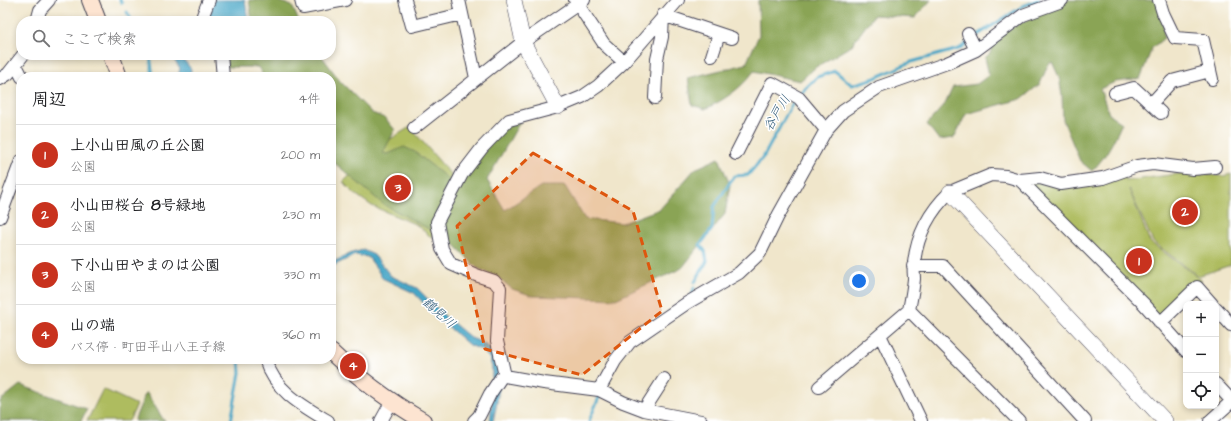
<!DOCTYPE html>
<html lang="ja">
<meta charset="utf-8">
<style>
:root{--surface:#fff;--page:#f6f6f6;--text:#202124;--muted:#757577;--line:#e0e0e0;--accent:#c8321e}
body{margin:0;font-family:"Architects Daughter","Klee One",sans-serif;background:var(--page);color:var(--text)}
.controls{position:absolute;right:12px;bottom:12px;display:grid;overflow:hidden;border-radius:8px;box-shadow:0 2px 6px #0003}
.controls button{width:36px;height:36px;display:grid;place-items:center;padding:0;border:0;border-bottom:1px solid var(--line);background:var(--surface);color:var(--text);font:20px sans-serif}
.you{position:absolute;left:859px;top:281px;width:14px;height:14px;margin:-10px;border:3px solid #fff;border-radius:50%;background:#1a73e8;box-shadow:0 0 0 6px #1a73e833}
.badge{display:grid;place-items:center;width:26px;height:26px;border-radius:50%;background:var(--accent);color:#fff;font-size:13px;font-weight:700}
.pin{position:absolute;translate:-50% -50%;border:2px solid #fff;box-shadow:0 1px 4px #0006}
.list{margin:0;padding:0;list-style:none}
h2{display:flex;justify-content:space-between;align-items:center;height:52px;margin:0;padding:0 16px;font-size:17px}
h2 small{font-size:13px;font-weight:400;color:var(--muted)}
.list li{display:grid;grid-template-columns:26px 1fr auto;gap:12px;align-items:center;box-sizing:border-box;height:60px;padding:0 16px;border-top:1px solid var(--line)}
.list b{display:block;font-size:15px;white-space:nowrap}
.list p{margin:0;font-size:13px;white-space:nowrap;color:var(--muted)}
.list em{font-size:13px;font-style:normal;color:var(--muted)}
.icon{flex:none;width:22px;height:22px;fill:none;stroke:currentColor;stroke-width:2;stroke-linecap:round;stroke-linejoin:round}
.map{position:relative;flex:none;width:1231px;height:421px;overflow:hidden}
.search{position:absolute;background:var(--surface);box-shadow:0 2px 6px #0003;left:16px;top:16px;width:320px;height:44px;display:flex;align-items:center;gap:10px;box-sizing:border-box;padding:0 14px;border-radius:16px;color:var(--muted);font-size:15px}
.panel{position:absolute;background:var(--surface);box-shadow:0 2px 6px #0003;left:16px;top:72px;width:320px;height:292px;border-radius:16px}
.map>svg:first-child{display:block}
</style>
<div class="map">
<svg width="1231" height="421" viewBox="0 0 1231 421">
<rect width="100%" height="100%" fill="#fff"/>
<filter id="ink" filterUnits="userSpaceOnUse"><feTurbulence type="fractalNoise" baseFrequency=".025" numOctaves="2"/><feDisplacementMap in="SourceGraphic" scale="8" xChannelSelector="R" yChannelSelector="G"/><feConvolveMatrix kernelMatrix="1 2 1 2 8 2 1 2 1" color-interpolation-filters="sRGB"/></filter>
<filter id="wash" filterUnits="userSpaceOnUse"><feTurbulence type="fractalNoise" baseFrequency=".012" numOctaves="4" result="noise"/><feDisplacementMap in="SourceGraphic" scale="16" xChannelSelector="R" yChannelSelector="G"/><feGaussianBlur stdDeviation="0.9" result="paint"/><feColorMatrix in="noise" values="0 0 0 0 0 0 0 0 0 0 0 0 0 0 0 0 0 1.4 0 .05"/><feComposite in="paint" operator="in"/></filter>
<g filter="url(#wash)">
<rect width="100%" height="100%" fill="#f0e6cb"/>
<path fill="#aebc5e" stroke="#686f4c" d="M 410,127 L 453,177 L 432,221 L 434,236 L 432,238 L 417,225 L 372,206 L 355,194 L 343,182 L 381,145 Z
M 1123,172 L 1126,181 L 1184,173 L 1223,176 L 1231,174 L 1231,265 L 1198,276 L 1153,242 L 1129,189 L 1150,242 L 1202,280 L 1161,320 L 1023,181 Z
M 103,389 L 137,405 L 129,421 L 87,421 Z"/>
<path fill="#8aa455" stroke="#566348" d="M 249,0 L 276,0 L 292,6 L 299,21 L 252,21 Z
M 758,0 L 931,0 L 915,18 L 874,15 L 851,46 L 816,67 L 800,81 L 754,71 C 741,89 724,100 705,109 L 692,105 L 688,78 L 746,64 L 759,35 Z
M 1062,0 L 1159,0 L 1163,13 L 1164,38 L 1152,48 L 1140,79 L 1115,82 L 1100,89 L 1109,114 L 1122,123 C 1114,141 1106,157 1092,171 L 1080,161 L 1063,120 L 1062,96 L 1059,77 L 1052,62 L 1048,65 L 1040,84 L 1021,99 L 966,114 L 954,138 L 939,140 L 927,124 L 945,104 L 953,87 L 977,84 L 989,75 L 985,58 L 991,52 L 990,40 Z
M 226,55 L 321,55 L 340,81 L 372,113 L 385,118 L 395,130 L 383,153 L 388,154 L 404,147 L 415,152 L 457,186 L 503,127 L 520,122 L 487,180 L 505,210 L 541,186 L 565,186 L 585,219 L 622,223 L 660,209 L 695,169 L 719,158 L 730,185 L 725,214 L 682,268 L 616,299 L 533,296 L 512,289 L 497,277 L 477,268 L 451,241 L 383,204 L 331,160 L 331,77 L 264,77 L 258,67 L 227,67 Z
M 20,385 L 87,409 L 81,421 L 0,421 L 0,401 Z
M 146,392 L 163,419 L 165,421 L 134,421 Z"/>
<path fill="#47a6c6" stroke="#346480" d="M 214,0 L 245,0 L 248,21 L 212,21 L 209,16 Z
M 170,55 L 180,55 L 191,69 L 190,77 L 178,77 L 180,68 Z
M 363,250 L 374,255 L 391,276 L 417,288 L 446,317 L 471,338 L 481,342 L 490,348 L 495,357 L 499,370 L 499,386 L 497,403 L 493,421 L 490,421 L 492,399 L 492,367 L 489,358 L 482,350 L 469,345 L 437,317 L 414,293 L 382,278 L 377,269 L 368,257 L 355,255 L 335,265 L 331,265 L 331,261 L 335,261 L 352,253 Z"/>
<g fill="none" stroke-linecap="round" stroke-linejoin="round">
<path stroke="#47a6c6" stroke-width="3" d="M 120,0 L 122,3
M 127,12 L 132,21
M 973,38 L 1023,6 L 1039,0
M 150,55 L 153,77
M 0,72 L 1,71
M 799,95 L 817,77 L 835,71 L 852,85 L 875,78 L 911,62 L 959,49 L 969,42
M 695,282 L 707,261 L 705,251 L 700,245 L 712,229 L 714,207 L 734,176 L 748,175 L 764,156 L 795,99
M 692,296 L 694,288
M 231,421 L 240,373 L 239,359
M 589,421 L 600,395"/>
</g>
</g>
<g filter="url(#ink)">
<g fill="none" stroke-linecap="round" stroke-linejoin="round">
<g stroke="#413f51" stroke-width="14">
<path id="minor" d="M 301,0 L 303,8 L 345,0
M 405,0 L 412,26 L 462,14
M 459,0 L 476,78
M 575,0 L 604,44 L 624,62
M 1159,0 L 1163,13 L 1175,38 L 1203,40 L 1212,79
M 37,21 L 40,10 L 49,0
M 206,21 L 203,15 L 209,0
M 968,34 L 976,50
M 221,55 L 223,77
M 712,56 L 719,34
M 16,65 L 22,77
M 0,79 L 8,74 L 23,55
M 1115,93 L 1134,88 L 1161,113
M 655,98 L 657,59 L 662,37 L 663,15 L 732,38
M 1151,104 L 1172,81 L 1210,71
M 414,128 L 523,42 L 584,0
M 736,154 L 772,83 L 799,98 L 826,130
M 0,217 L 21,161
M 913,266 L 943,266 L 1085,421
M 1216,308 L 1231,325
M 909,310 L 1019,421
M 1160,323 L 1197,287 L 1212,304
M 880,335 L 921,421
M 1186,351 L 1144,304 L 1020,180 L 1040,178 L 1061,184 L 1103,178 L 1137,166 L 1153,164 L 1193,169 L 1215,167
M 265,359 C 275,391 301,405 328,421
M 505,376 L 497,341 L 500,288 L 494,281 L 476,275 L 451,264 L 442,249 L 437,222 L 462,174 L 482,148 L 509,120 L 558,107 L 582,97 L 598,86 L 624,62 L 678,0
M 1216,384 L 1231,400
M 819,387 L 909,310 C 911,300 913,289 914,279 C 914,274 913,269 914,263 C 917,236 930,211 950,192 L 991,175 L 1006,176 L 1020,180
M 599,390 L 615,361 L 630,342 L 687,303 L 739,273 L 760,253 L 778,216 L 826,130 L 843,111 L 879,87 L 947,63 L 976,50 L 1023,15 L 1059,2 L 1062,0
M 644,410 L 664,379
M 381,421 L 392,401
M 474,421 L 479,416 L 490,394 L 502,376 L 505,376 L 544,383 L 599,390 L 623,402 L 644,410 L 701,421
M 1210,421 L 1231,402"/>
</g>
<g stroke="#413f51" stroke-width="16">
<path id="tertiary" d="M 514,0 L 523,42 L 558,107
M 950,192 L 1165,421"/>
</g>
<g stroke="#413f51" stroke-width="18">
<path id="secondary" d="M 90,0 L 98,21
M 111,55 L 119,77
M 331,352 C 359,379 389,401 423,421"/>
</g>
<use href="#minor" stroke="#fff" stroke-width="12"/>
<use href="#tertiary" stroke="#fff" stroke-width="15"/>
<use href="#secondary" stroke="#fde4d1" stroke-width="16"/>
</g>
</g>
<path fill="#de560e" fill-opacity="0.2" stroke="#de560e" stroke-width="3" stroke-dasharray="8 5" stroke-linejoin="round" d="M 533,153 L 633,211 L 662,311 L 582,375 L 485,349 L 457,226 Z"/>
<g text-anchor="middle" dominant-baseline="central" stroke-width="3" stroke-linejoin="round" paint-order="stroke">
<g font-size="13" font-style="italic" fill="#335d7a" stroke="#fff">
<text transform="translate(777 113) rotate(-59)">谷戸川</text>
<text transform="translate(439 313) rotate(42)">鶴見川</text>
</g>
</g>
</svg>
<div class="controls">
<button>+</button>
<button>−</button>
<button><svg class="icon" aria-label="locate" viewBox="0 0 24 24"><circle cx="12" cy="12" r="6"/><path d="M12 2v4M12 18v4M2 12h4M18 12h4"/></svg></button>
</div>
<div class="you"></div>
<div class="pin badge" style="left:1139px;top:261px">1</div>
<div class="pin badge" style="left:1185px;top:212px">2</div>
<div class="pin badge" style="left:398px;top:188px">3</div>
<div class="pin badge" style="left:353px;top:366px">4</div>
<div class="search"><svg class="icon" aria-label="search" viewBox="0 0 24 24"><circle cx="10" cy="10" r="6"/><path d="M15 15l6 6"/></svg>ここで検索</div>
<section class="panel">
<h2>周辺<small>4件</small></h2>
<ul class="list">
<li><span class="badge">1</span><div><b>上小山田風の丘公園</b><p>公園</p></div><em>200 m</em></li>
<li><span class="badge">2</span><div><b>小山田桜台 8号緑地</b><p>公園</p></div><em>230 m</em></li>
<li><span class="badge">3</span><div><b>下小山田やまのは公園</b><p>公園</p></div><em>330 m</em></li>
<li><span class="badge">4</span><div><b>山の端</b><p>バス停 · 町田平山八王子線</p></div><em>360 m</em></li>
</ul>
</section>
</div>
